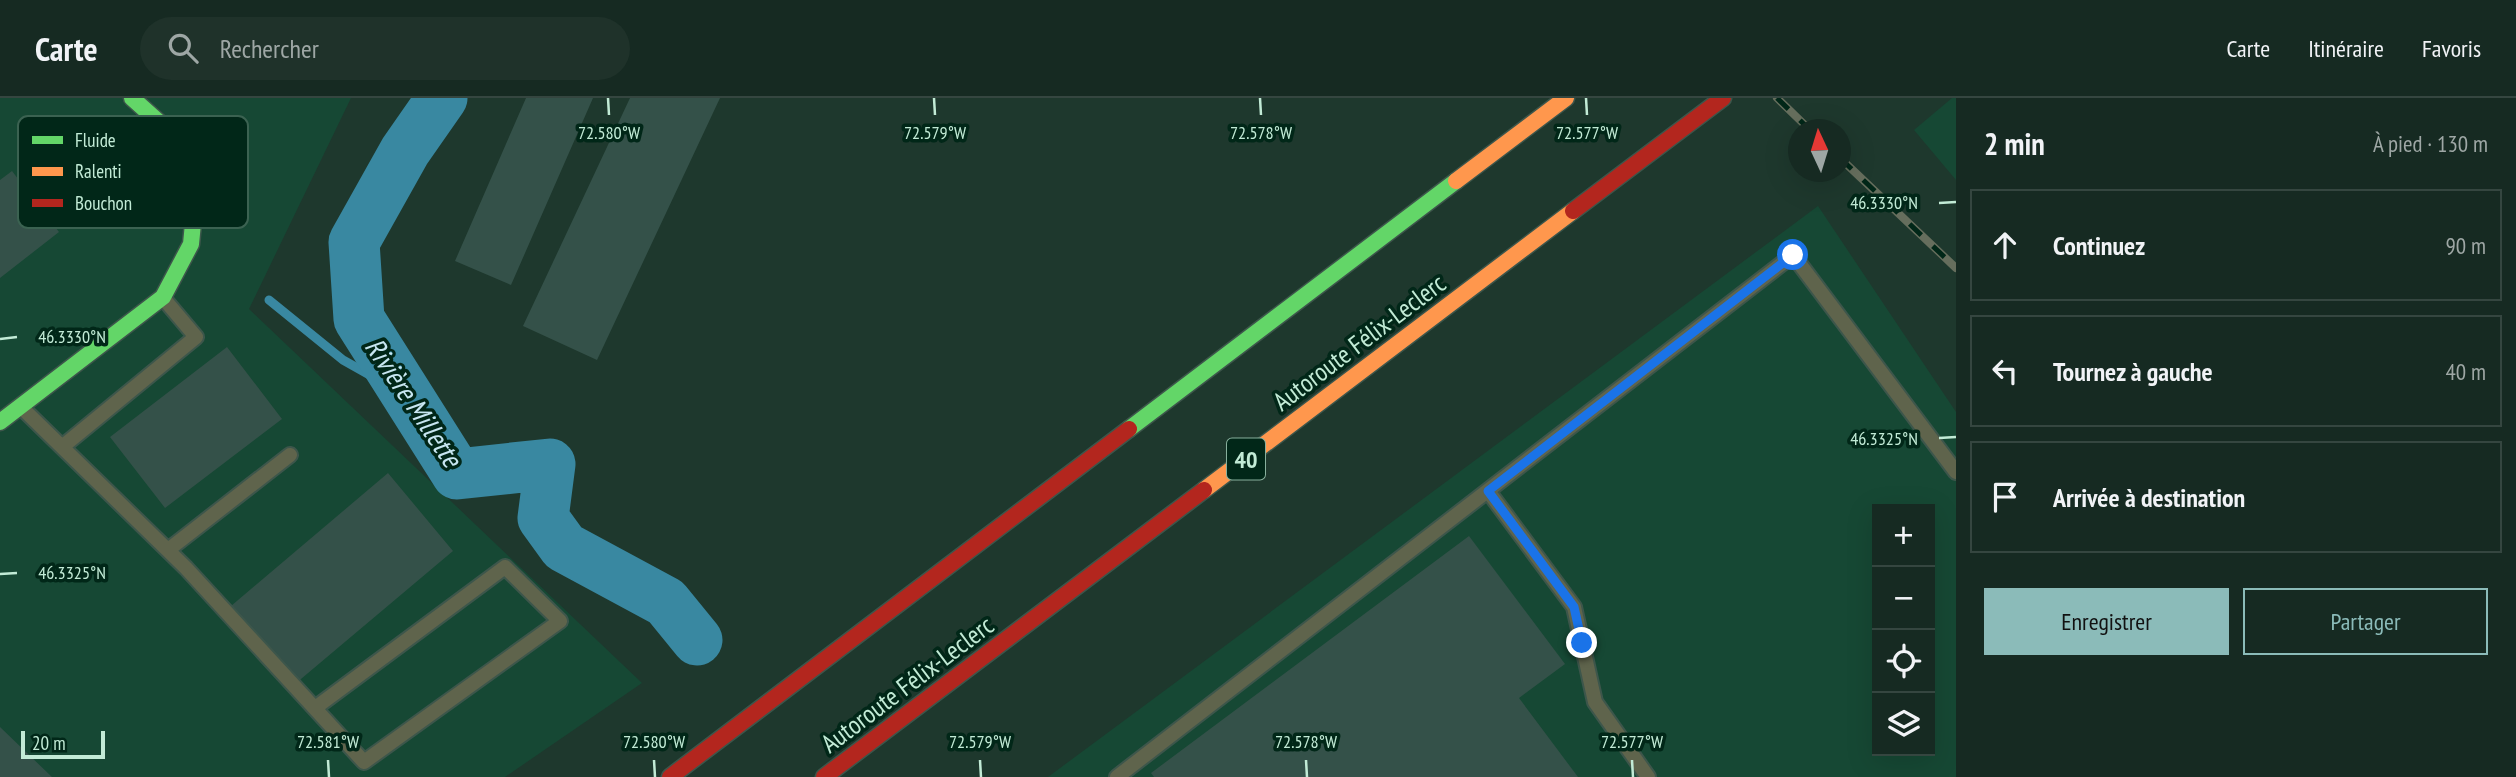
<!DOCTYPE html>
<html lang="fr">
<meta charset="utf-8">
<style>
:root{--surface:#162a22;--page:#1f322a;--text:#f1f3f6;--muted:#9ea7a5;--line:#354640;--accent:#8bbbb9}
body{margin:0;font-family:"PT Sans Narrow",sans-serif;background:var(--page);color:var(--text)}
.controls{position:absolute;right:21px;bottom:21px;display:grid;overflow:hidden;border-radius:0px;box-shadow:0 7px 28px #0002}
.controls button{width:63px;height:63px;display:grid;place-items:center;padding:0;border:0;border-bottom:2px solid var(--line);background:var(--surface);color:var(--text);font:35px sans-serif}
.compass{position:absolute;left:1788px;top:21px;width:63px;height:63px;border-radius:50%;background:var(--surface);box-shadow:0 7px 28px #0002;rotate:356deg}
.scale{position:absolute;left:21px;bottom:18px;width:84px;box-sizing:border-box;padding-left:7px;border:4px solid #c2ebd6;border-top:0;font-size:19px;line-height:24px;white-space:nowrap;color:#c2ebd6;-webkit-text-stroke:5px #012718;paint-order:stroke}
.stop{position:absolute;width:21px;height:21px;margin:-16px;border:5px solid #1a73e8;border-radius:50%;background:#fff}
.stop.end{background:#1a73e8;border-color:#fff;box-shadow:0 2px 7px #0008}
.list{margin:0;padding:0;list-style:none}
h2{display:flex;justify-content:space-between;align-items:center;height:91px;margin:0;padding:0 28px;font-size:30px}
h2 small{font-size:23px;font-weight:400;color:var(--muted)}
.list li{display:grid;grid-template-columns:46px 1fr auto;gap:21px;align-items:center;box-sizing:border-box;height:112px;margin:0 14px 14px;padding:0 14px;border:2px solid var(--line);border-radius:0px}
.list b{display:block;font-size:26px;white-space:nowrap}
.list em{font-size:23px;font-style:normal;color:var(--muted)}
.actions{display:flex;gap:14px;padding:21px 28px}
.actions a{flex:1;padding:16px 0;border:2px solid var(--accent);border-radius:0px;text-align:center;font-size:24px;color:var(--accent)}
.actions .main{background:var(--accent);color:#111}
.icon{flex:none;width:38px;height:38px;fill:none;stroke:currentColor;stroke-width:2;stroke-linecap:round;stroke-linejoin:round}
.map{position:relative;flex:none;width:1956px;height:679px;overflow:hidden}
header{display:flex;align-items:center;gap:42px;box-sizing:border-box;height:98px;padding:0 35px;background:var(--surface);border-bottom:2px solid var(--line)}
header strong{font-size:33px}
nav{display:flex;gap:38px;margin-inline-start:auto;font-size:24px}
.search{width:490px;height:63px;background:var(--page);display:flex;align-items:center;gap:18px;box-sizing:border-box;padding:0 24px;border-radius:38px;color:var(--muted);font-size:26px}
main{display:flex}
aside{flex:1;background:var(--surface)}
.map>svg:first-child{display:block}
</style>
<header>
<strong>Carte</strong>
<div class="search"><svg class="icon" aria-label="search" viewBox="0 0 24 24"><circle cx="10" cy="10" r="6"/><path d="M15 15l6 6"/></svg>Rechercher</div>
<nav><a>Carte</a><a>Itinéraire</a><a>Favoris</a></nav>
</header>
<main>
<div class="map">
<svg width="1956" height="679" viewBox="0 0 1956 679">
<rect width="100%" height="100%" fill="#1e382d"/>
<path fill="#164834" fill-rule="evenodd" d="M 0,0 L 351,0 L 249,211 L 642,585 L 505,679 L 0,679 Z
M 1952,0 L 1956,0 L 1956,82 L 1914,32 Z
M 1818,108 L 1956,314 L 1956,679 L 1048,679 ZM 1877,411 L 1930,411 L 1930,653 L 1877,653 Z"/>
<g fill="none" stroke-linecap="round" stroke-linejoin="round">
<path stroke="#3988a1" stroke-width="9" d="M 269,202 L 343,262 L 407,298"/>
<path stroke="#3988a1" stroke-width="51" d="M 442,0 L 405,53 L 354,144 L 359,221 L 457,376 L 550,366 L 543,420 L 564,449 L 666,504 L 697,542"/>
</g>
<path fill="#345149" d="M 526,0 L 593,0 L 511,187 L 455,163 Z
M 630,0 L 720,0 L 597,262 L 523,228 Z
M 12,73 L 59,134 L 0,180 L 0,82 Z
M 227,249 L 282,321 L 165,410 L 110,339 Z
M 388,375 L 453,453 L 295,586 L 231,508 Z
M 1469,438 L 1565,566 L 1519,600 L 1578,679 L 1154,679 L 1151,675 Z
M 0,629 L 52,679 L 0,679 Z"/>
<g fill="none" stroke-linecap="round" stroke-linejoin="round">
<g stroke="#3d564b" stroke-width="18">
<path id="lane" d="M 21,309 L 186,470 L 364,664 L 560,523 L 505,469 L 315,610
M 62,349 L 196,239 L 164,201
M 1488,393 L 1574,509 L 1595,604 L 1648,679
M 168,452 L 290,357
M 1117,679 L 1793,157 L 1956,374"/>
</g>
<g stroke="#3d564b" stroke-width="19">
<path id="fast" d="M 0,324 L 163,199 L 191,146 L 197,84 L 161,26 L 132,0
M 1129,331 L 1456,83"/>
</g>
<g stroke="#3d564b" stroke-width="19">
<path id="slow" d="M 1456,83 L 1566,0
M 1204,392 L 1573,113"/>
</g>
<g stroke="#3d564b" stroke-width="19">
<path id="jam" d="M 1573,113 L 1723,0
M 670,679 L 1129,331
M 824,679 L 1204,392"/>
</g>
<use href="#lane" stroke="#5f644c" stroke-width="14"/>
<use href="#fast" stroke="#63d668" stroke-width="16"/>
<use href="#slow" stroke="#ff974d" stroke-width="16"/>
<use href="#jam" stroke="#b3261e" stroke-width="16"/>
<g stroke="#666e5d" stroke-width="8">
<path id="rail" d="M 1777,0 L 1810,32
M 1840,60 L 1956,170"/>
</g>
<use href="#rail" stroke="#012718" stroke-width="5" stroke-dasharray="16" stroke-linecap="butt"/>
</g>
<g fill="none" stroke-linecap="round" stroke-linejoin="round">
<path stroke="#1a73e8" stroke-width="9" d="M 1582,545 L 1574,509 L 1488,393 L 1793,157"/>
</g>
<path fill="none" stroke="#c2ebd6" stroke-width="2.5" d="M 608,0 L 609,17M 934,0 L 935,17M 1260,0 L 1261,17M 1586,0 L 1587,17M 1939,105 L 1956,104M 0,241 L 17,239M 1939,340 L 1956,339M 0,476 L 17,475M 328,662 L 329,679M 654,662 L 655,679M 980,662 L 981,679M 1306,662 L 1307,679M 1632,662 L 1633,679"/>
<g text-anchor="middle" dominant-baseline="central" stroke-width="7" stroke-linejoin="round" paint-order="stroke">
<rect fill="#012718" stroke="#88b09d" stroke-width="2" x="1227" y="340.5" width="38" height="41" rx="5"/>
<g font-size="24" font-weight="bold" fill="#c2ebd6">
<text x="1246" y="361">40</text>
</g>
<g font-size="26" fill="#c2ebd6" stroke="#012718">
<text transform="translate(1359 244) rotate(-37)">Autoroute Félix-Leclerc</text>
<text transform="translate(907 586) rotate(-37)">Autoroute Félix-Leclerc</text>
</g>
<g font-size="28" font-style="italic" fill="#c7e6f1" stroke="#012718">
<text transform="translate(414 304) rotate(56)">Rivière Millette</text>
</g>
</g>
<rect x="18" y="18" width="230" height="112" rx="10" fill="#012718" stroke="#3b6251" stroke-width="2"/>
<rect x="32" y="38" width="31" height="8" fill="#63d668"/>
<rect x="32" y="69" width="31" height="9" fill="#ff974d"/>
<rect x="32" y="101" width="31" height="8" fill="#b3261e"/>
<g font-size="19" fill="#c2ebd6">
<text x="75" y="49">Fluide</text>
<text x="75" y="80">Ralenti</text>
<text x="75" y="112">Bouchon</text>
</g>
<g font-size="18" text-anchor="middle" fill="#c2ebd6" stroke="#012718" stroke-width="7" stroke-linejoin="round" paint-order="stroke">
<text x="609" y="41">72.580°W</text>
<text x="935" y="41">72.579°W</text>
<text x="1261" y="41">72.578°W</text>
<text x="1587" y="41">72.577°W</text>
<text x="1884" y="111">46.3330°N</text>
<text x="72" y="245">46.3330°N</text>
<text x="1884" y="347">46.3325°N</text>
<text x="72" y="481">46.3325°N</text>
<text x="328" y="650">72.581°W</text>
<text x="654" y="650">72.580°W</text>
<text x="980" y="650">72.579°W</text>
<text x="1306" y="650">72.578°W</text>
<text x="1632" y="650">72.577°W</text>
</g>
</svg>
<div class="controls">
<button>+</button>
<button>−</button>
<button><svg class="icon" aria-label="locate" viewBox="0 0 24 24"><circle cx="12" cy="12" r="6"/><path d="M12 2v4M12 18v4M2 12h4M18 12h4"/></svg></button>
<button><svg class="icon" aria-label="layers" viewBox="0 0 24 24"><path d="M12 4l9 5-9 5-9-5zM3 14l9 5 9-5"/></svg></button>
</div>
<svg class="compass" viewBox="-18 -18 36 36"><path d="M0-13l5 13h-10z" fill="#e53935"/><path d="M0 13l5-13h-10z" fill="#9ea7a5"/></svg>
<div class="scale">20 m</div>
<div class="stop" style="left:1793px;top:157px"></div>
<div class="stop end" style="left:1582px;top:545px"></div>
</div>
<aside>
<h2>2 min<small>À pied · 130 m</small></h2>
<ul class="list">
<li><svg class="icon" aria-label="ahead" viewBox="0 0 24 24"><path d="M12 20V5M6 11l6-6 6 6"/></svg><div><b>Continuez</b></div><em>90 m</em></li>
<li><svg class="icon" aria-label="left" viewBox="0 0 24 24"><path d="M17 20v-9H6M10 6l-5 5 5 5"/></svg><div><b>Tournez à gauche</b></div><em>40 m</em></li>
<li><svg class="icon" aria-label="arrive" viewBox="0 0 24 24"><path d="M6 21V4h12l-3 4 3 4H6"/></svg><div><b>Arrivée à destination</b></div></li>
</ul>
<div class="actions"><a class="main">Enregistrer</a><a>Partager</a></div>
</aside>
</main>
